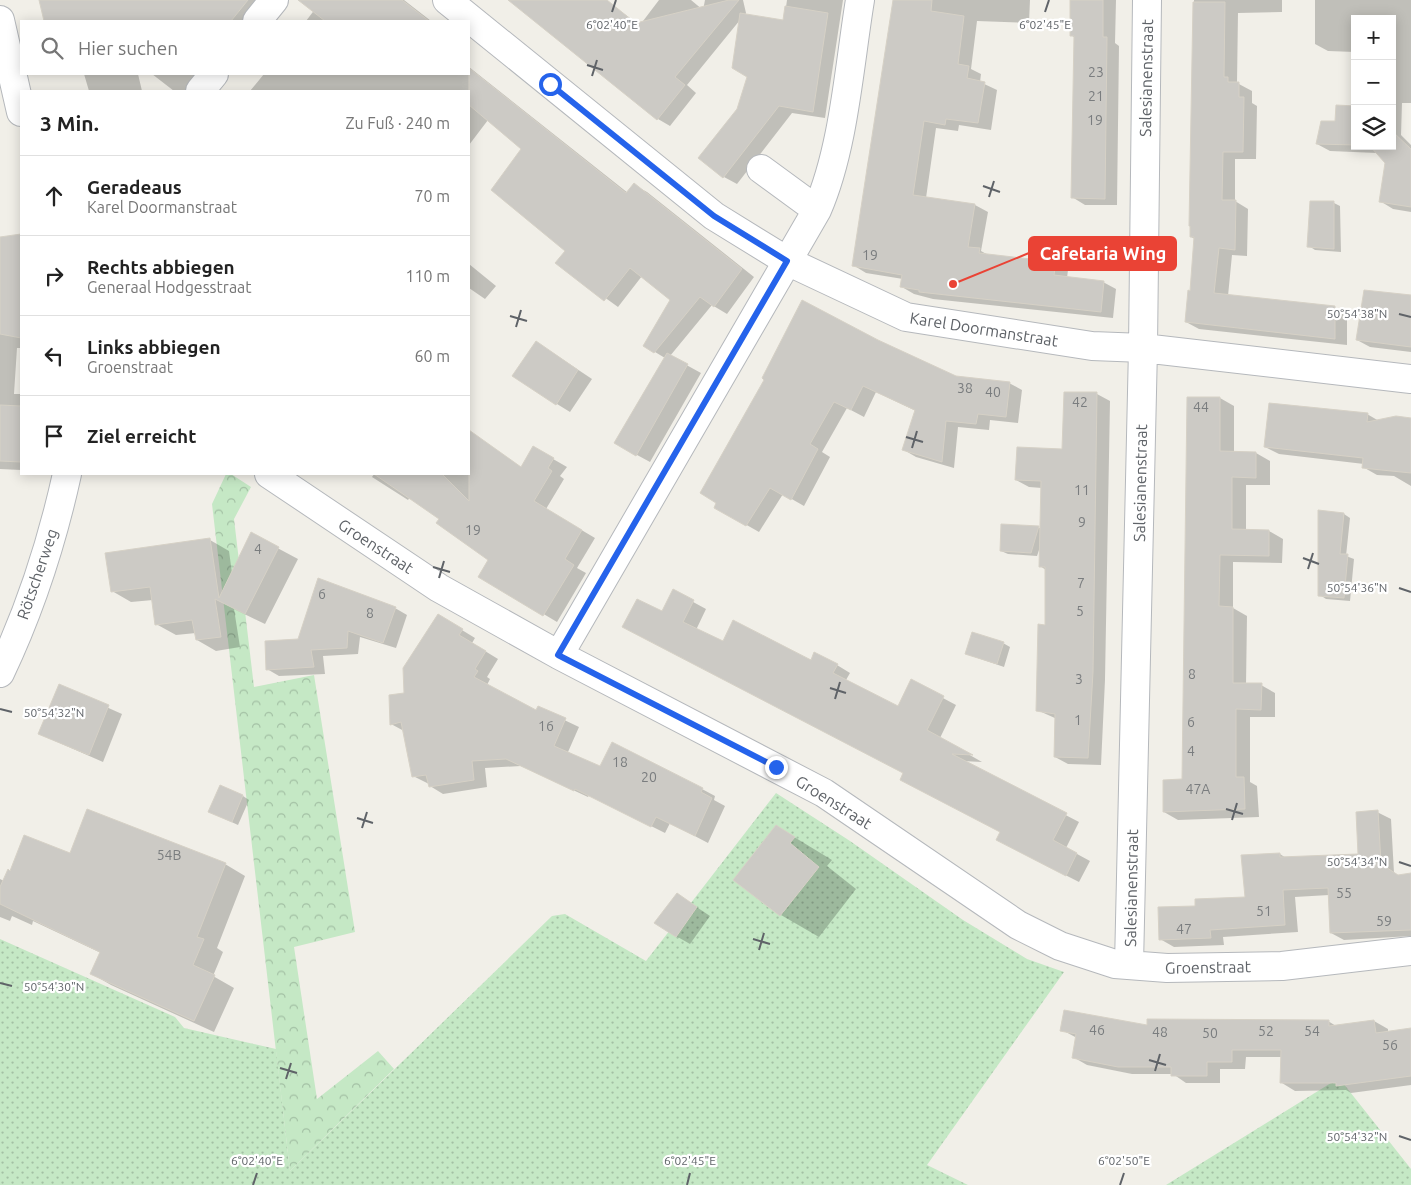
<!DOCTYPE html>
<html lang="de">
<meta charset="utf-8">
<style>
:root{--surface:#fff;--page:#f6f6f6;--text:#222;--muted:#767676;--line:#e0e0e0}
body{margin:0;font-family:Ubuntu,sans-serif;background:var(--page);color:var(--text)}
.controls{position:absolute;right:15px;top:15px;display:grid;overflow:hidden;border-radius:0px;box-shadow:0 2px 12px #0003}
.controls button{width:45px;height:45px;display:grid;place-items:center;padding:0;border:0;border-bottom:1px solid var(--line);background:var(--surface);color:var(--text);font:25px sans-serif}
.stop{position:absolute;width:15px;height:15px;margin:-11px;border:4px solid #2563eb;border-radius:50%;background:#fff}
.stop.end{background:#2563eb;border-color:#fff;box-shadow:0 1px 5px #0008}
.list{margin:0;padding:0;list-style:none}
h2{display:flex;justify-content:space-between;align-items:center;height:65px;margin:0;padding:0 20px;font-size:21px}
h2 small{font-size:16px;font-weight:400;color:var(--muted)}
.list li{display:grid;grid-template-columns:32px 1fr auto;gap:15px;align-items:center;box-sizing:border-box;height:80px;padding:0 20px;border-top:1px solid var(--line)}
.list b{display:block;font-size:19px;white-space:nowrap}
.list p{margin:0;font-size:16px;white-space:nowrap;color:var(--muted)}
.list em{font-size:16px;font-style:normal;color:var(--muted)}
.icon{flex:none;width:28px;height:28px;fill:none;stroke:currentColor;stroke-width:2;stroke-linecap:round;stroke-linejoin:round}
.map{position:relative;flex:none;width:1411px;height:1185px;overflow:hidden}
.search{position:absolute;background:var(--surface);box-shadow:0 2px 12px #0003;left:20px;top:20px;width:450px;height:55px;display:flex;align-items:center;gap:12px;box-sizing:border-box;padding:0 18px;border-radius:0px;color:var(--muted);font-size:19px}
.panel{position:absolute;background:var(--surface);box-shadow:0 2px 12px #0003;left:20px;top:90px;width:450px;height:385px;border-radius:0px}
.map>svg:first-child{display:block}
</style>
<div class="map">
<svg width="1411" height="1185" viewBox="0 0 1411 1185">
<defs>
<pattern id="grass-dots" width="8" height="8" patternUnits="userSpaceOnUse" patternTransform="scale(1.25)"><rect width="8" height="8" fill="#c5e8c5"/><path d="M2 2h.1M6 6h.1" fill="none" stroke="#a3c0a4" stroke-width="1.8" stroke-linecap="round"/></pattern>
<pattern id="forest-crowns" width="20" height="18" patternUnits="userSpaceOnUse" patternTransform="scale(1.25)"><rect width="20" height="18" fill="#c5e8c5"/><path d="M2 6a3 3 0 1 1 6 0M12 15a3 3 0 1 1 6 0" fill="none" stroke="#a3c0a4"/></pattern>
</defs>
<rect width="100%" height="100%" fill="#f1efe8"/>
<path fill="url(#grass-dots)" d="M 776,793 L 850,841 L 963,920 L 1027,959 L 1064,972 L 927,1165 L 968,1185 L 0,1185 L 0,939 L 175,1017 L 184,1028 L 276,1049 L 290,1171 L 552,916 L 565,914 L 646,961 Z
M 1339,1078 L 1411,1169 L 1411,1185 L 1166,1185 Z"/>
<path fill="url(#forest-crowns)" d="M 226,474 L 231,474 L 251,487 L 234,519 L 254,687 L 314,675 L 355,932 L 294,947 L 317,1099 L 378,1051 L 394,1069 L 290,1171 L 212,504 Z"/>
<path fill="#0003" d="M 41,0 L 266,0 L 249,21 L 46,21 Z
M 322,0 L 404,0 L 431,21 L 306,21 Z
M 510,0 L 584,0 L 610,4 L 640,25 L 659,0 L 691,0 L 703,10 L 705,0 L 743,0 L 746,13 L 745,15 L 784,21 L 787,0 L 843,0 L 825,118 L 792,113 L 737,184 L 724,177 L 738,110 L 748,77 L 740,20 L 687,85 L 696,93 L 670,126 L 658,119 Z
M 895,0 L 1030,0 L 1029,23 L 977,21 L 971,69 L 981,74 L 980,82 L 997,90 L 991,130 L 959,125 L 958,131 L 936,128 L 926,198 L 975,205 L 988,212 L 981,251 L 990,256 L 1055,263 L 1068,270 L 1067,278 L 1103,282 L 1116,289 L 1113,318 L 933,299 L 914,294 L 902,287 L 903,279 L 866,273 L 853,265 Z
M 1071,0 L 1116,0 L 1115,43 L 1119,46 L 1117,205 L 1085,205 L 1072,197 L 1075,38 L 1071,35 Z
M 1194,0 L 1282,0 L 1282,12 L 1238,13 L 1237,83 L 1252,91 L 1252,103 L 1257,106 L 1256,159 L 1235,159 L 1235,201 L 1248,209 L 1247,256 L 1232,255 L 1228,296 L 1334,308 L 1347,315 L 1347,345 L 1199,329 L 1186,322 L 1191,292 L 1195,239 L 1191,237 L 1190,225 Z
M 1315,0 L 1411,0 L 1411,103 L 1402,103 L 1401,135 L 1411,145 L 1411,212 L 1393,209 L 1380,201 L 1387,162 L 1377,153 L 1330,151 L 1317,144 L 1337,122 L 1355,107 L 1355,146 L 1392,146 L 1392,19 L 1355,19 L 1355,52 L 1328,51 L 1315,44 Z
M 469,67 L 628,193 L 634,185 L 647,192 L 754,277 L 727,314 L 712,305 L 670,356 L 701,373 L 650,462 L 615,443 L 665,358 L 645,346 L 672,300 L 642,276 L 618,307 L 557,263 L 567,250 L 523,149 L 488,120 L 469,145 L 469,91 L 250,91 L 264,74 L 469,74 Z
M 84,74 L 138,74 L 142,91 L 89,91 Z
M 152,74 L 208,74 L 194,91 L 174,91 Z
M 1334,203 L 1340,206 L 1341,252 L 1315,250 L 1309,246 Z
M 21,236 L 21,348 L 17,348 L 14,394 L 21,394 L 21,470 L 0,469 L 0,238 Z
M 469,264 L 496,286 L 485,299 L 469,288 Z
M 1411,297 L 1411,352 L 1370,347 L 1357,340 Z
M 878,341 L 956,377 L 1009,383 L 1022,390 L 1018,423 L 990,420 L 989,430 L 958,427 L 954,468 L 916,457 L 904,450 L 916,411 L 876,392 L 864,417 L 847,408 L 822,452 L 830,457 L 804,506 L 783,494 L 759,532 L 715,507 Z
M 550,351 L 592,379 L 570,412 L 557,404 Z
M 1097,394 L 1110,401 L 1105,680 L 1101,765 L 1068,764 L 1055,757 L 1057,719 L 1037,710 L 1046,627 L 1046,570 L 1040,566 L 1040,547 L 1037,556 L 1008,554 L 1001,551 L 1003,525 L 1041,528 L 1042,488 L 1029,487 L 1016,480 L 1064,451 Z
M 1189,398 L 1220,398 L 1234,406 L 1234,453 L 1256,453 L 1270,461 L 1270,485 L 1246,485 L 1246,531 L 1269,531 L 1283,539 L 1282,563 L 1233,562 L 1233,608 L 1247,616 L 1246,685 L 1261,685 L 1275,693 L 1275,717 L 1250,717 L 1250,782 L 1257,786 L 1259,817 L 1178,820 L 1164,812 L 1183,780 Z
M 1367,414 L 1379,421 L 1411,419 L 1411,486 L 1394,476 L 1377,475 L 1363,467 L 1364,464 L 1279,454 L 1265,447 Z
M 469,431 L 522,468 L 534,448 L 567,467 L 560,476 L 564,479 L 546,509 L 595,538 L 577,568 L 586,573 L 557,622 L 480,576 L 490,560 L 441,519 L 410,497 L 408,500 L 372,477 L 374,474 L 469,474 Z
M 1344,514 L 1350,518 L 1346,556 L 1354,559 L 1350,601 L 1326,599 L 1320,595 Z
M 251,534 L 298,559 L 265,624 L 234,609 L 240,647 L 216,651 L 197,640 L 196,633 L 176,635 L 156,624 L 153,600 L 131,602 L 112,591 L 210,540 L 229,551 L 232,573 Z
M 673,591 L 706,609 L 696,630 L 723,642 L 837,665 L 850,673 L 846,680 L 898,707 L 911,681 L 956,705 L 940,738 L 982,762 L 962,761 L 1079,822 L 1066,848 L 1090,861 L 1079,882 L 1010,847 L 1001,832 L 905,773 L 662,613 Z
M 395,608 L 407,615 L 396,648 L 360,637 L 358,654 L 323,656 L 325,674 L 279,676 L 267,669 L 299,640 Z
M 439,616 L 475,638 L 472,643 L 498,659 L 487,677 L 490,679 L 487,685 L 537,712 L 539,708 L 579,727 L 568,752 L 601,768 L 702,789 L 715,796 L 714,800 L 725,806 L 708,843 L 670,823 L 665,833 L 589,795 L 588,797 L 521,766 L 485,768 L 487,787 L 443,794 L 430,786 L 429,784 L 413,776 L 404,731 L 391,724 Z
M 1003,643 L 1010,647 L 1004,667 L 966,654 Z
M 59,686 L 122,714 L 103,762 L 39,734 Z
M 243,796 L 249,800 L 238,825 L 216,815 Z
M 1377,812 L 1391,819 L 1394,873 L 1398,876 L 1411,874 L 1411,936 L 1344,940 L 1331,933 L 1329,895 L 1295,897 L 1298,932 L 1223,937 L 1224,945 L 1174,947 L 1160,939 L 1196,907 L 1246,898 L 1280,854 L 1286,858 L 1360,855 Z
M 776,826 L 832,860 L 827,866 L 856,889 L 819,937 L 781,915 Z
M 70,854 L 225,864 L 245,876 L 217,948 L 223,952 L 213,976 L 234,988 L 214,1032 L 111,985 L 92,974 L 101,953 L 33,921 L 32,925 L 12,916 L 10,921 L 0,917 L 0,879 L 4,881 L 11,872 Z
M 677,894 L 710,916 L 690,944 L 676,936 Z
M 1328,1021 L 1336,1026 L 1374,1021 L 1388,1029 L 1388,1033 L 1411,1029 L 1411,1085 L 1351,1093 L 1346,1090 L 1295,1091 L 1282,1083 L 1282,1057 L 1246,1057 L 1245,1069 L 1220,1069 L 1220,1083 L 1186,1083 L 1173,1074 L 1132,1074 L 1087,1065 L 1073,1057 L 1077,1038 L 1062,1030 Z"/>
<path fill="#cccac5" stroke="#d6d1c6" d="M 39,0 L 248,0 L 231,21 L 44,21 Z
M 298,0 L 402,0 L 429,21 L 325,21 Z
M 508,0 L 607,0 L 638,25 L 640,22 L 729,0 L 739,0 L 675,77 L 685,85 L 657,120 Z
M 893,0 L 932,0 L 931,11 L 964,16 L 958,64 L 969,66 L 967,78 L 985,82 L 978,123 L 946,119 L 945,125 L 924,121 L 913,195 L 975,204 L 968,247 L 980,248 L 979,253 L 1056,262 L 1054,275 L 1104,281 L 1101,312 L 919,292 L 919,290 L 900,287 L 902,275 L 852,266 Z
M 1070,0 L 1103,0 L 1103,37 L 1107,37 L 1105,199 L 1071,198 L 1074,36 L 1070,36 Z
M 1193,2 L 1225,2 L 1224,77 L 1228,77 L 1228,82 L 1239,82 L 1239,97 L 1244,97 L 1243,152 L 1223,152 L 1222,200 L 1236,200 L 1235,250 L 1219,248 L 1214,293 L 1335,306 L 1335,339 L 1185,322 L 1188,290 L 1190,291 L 1194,237 L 1190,237 L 1190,226 L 1189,226 Z
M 785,6 L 828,13 L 813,112 L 779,106 L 723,178 L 698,158 L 737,109 L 747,77 L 732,68 L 740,13 L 783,20 Z
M 469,68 L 626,193 L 634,183 L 742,269 L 714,307 L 700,297 L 654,353 L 643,346 L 670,300 L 630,268 L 604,301 L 555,263 L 565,251 L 491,190 L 521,149 L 469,105 Z
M 1336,105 L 1355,106 L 1355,145 L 1316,144 L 1321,121 L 1335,121 Z
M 1392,131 L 1411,149 L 1411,207 L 1379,202 L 1385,163 L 1370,146 L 1392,146 Z
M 1310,201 L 1334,201 L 1334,249 L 1307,247 Z
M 21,234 L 21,338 L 0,334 L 0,237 Z
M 1364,290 L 1411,295 L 1411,347 L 1356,340 Z
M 802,300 L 878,340 L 956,376 L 1010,382 L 1006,417 L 978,414 L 976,424 L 946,421 L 942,462 L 902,450 L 915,410 L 863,386 L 851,410 L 834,402 L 810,444 L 818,449 L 791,500 L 770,488 L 746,526 L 714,508 L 716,503 L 700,493 L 764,380 L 762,378 Z
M 536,341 L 578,370 L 556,405 L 512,376 Z
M 667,353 L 688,364 L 636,456 L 614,443 Z
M 1064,392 L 1097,392 L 1093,672 L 1088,758 L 1054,757 L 1055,714 L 1036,711 L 1038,624 L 1045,625 L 1045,567 L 1039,567 L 1041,481 L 1015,480 L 1017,447 L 1062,449 Z
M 1187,397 L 1220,397 L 1220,451 L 1256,452 L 1256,478 L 1232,477 L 1232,529 L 1269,530 L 1269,556 L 1220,555 L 1219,606 L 1233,607 L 1233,683 L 1262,683 L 1261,710 L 1236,709 L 1236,777 L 1244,777 L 1245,809 L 1163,812 L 1163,780 L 1182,779 Z
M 1269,403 L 1368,413 L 1367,422 L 1396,416 L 1411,418 L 1411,473 L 1362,468 L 1363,458 L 1264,447 Z
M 0,405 L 21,406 L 21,462 L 0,461 Z
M 469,430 L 521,467 L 533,446 L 554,458 L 548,468 L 552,471 L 534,501 L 582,530 L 565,559 L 574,565 L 543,616 L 478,577 L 488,560 L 436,523 L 439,519 L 374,474 L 442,474 L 469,501 Z
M 1318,510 L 1344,513 L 1340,554 L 1348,554 L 1344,598 L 1318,596 Z
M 1001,524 L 1039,526 L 1031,553 L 1000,551 Z
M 251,532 L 279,547 L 245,614 L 215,599 L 221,637 L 196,640 L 192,620 L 155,625 L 150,587 L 111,592 L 105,553 L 210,538 L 219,598 Z
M 318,578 L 396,607 L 383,643 L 348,631 L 347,648 L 311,650 L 314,667 L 266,670 L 265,641 L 298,639 Z
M 673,589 L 694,600 L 683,622 L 723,641 L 733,620 L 811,660 L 814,652 L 838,664 L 833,673 L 898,706 L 911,679 L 944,696 L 927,730 L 973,755 L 952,754 L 1067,813 L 1053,840 L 1077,853 L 1066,876 L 996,840 L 1000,832 L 900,780 L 903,773 L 622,627 L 637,599 L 662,611 Z
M 438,614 L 463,629 L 459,635 L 486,651 L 475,669 L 478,671 L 474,677 L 536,710 L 538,706 L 566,718 L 554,746 L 600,766 L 612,742 L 703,788 L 701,792 L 712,798 L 695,836 L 656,817 L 651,827 L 575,789 L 574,791 L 506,759 L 472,761 L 474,780 L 429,787 L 426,775 L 412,777 L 401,722 L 390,725 L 389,695 L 404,693 L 403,668 Z
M 972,632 L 1004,642 L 997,664 L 965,654 Z
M 59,684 L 109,705 L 89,755 L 38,734 Z
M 220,785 L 243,795 L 232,822 L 208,812 Z
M 87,809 L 226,863 L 197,937 L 204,939 L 193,965 L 215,975 L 194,1021 L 90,974 L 100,952 L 0,904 L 0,887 L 8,869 L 10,871 L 24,835 L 70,853 Z
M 1378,810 L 1381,864 L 1398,875 L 1411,873 L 1411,930 L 1330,933 L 1328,888 L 1283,890 L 1285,925 L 1210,930 L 1211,938 L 1159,940 L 1158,907 L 1195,906 L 1195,899 L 1245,897 L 1241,855 L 1280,853 L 1280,857 L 1358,854 L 1356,812 Z
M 776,825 L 795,837 L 790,843 L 819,867 L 780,916 L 733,880 Z
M 677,893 L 697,907 L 676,937 L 654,923 Z
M 1064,1010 L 1147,1025 L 1147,1019 L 1329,1020 L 1329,1026 L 1374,1020 L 1376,1033 L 1411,1028 L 1411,1076 L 1336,1086 L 1336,1083 L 1280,1083 L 1281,1050 L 1232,1050 L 1232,1062 L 1207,1062 L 1207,1076 L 1171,1076 L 1171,1067 L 1118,1067 L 1072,1058 L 1076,1034 L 1060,1031 Z"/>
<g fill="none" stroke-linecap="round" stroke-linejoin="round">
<g stroke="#b5b8bc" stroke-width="30">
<path id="minor" d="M 447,0 L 714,216 L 787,261 L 906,317 L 1092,346 L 1143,348 L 1411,379
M 0,20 L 21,112
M 257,21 L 274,0
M 200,91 L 214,74
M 761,169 L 817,210
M 269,474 L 439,588 L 559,655 L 824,793 L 1018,925 L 1060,946 L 1115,964 L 1167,968 L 1282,966 L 1411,951
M 559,655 L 817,210 C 844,148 849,67 860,0
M 0,673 C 30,610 52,542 67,474
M 1129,965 L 1143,348 L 1147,0"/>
</g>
<use href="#minor" stroke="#fff" stroke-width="28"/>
</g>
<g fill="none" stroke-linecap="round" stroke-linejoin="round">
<path stroke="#2563eb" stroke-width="6" d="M 550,84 L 714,216 L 787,261 L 558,655 L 776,767"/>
</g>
<path fill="none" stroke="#5f6368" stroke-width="2" d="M 612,12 L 616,0M 1045,12 L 1049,0M 587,65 L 603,70M 592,76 L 597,60M 983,186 L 1000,192M 989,197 L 994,181M 1399,314 L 1411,317M 510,316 L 527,321M 516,327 L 521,310M 906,437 L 923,442M 912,448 L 917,431M 1303,558 L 1319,564M 433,567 L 450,572M 1308,569 L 1313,553M 439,578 L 444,561M 1399,588 L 1411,592M 830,688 L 846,693M 835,699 L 840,682M 0,709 L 12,712M 1226,809 L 1243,814M 357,818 L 373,823M 1232,820 L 1237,803M 362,828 L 367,812M 1399,862 L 1411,866M 753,939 L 770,944M 759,950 L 764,933M 0,983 L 12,986M 1149,1060 L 1166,1065M 280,1068 L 297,1073M 1155,1071 L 1160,1054M 286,1079 L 291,1063M 1399,1136 L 1411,1140M 253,1185 L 257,1173M 687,1185 L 690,1173M 1120,1185 L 1124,1173"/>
<g text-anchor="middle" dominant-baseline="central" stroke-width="4.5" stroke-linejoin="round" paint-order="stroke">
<g font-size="14" fill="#7a7d7f">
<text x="1096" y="72">23</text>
<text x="1096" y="96">21</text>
<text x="1095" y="120">19</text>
<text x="870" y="255">19</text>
<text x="965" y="388">38</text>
<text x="993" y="392">40</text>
<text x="1080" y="402">42</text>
<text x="1201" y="407">44</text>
<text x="1082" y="490">11</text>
<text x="1082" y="522">9</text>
<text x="473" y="530">19</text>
<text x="258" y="549">4</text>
<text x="1081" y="583">7</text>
<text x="322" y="594">6</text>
<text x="1080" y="611">5</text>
<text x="370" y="613">8</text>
<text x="1192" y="674">8</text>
<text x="1079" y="679">3</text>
<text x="1078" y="720">1</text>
<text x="1191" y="722">6</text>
<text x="546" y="726">16</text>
<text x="1191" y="751">4</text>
<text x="620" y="762">18</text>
<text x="649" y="777">20</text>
<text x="1198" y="789">47A</text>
<text x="169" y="855">54B</text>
<text x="1344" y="893">55</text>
<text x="1264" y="911">51</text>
<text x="1384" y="921">59</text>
<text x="1184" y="929">47</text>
<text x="1097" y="1030">46</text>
<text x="1266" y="1031">52</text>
<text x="1312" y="1031">54</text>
<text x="1160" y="1032">48</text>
<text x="1210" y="1033">50</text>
<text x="1390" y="1045">56</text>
</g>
<g font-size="16" fill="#5f6368" stroke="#fff">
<text transform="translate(1146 78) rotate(-89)">Salesianenstraat</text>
<text transform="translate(984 329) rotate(9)">Karel Doormanstraat</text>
<text transform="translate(1140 483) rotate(-89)">Salesianenstraat</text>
<text transform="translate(376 546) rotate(33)">Groenstraat</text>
<text transform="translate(37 574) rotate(-71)">Rötscherweg</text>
<text transform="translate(834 802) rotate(32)">Groenstraat</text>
<text transform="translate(1131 888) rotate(-89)">Salesianenstraat</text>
<text transform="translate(1208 967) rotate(-1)">Groenstraat</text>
</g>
</g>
<g font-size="12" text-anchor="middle" fill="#5f6368" stroke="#fff" stroke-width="4.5" stroke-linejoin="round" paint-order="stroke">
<text x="612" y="29">6°02'40"E</text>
<text x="1045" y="29">6°02'45"E</text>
<text x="1357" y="318">50°54'38"N</text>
<text x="1357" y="592">50°54'36"N</text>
<text x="54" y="717">50°54'32"N</text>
<text x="1357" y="866">50°54'34"N</text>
<text x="54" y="991">50°54'30"N</text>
<text x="1357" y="1141">50°54'32"N</text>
<text x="257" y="1165">6°02'40"E</text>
<text x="690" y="1165">6°02'45"E</text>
<text x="1124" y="1165">6°02'50"E</text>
</g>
<path fill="none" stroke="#ea4335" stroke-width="2" d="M953 284L1029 253"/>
<circle fill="#ea4335" stroke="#fff" stroke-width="2" cx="953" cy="284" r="5"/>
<rect fill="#ea4335" stroke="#ea4335" stroke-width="2" x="1029" y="237" width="147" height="33" rx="5"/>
<g font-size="18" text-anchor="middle" font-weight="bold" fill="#fff">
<text x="1103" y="260">Cafetaria Wing</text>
</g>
</svg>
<div class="controls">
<button>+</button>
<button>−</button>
<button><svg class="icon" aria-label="layers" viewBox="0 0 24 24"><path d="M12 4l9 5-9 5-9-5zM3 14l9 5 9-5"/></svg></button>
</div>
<div class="stop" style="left:550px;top:84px"></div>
<div class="stop end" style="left:776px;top:767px"></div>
<div class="search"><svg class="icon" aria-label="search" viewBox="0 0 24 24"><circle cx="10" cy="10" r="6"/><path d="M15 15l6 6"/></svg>Hier suchen</div>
<section class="panel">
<h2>3 Min.<small>Zu Fuß · 240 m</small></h2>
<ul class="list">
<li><svg class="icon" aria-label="ahead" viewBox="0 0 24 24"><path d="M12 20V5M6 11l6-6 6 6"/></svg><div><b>Geradeaus</b><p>Karel Doormanstraat</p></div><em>70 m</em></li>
<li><svg class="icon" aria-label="right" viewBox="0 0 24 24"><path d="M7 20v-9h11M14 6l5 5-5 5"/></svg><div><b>Rechts abbiegen</b><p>Generaal Hodgesstraat</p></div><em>110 m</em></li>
<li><svg class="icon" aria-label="left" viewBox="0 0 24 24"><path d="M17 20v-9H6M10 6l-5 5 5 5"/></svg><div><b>Links abbiegen</b><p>Groenstraat</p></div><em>60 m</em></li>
<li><svg class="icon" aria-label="arrive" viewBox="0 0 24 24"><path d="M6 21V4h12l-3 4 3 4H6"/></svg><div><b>Ziel erreicht</b></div></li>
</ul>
</section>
</div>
